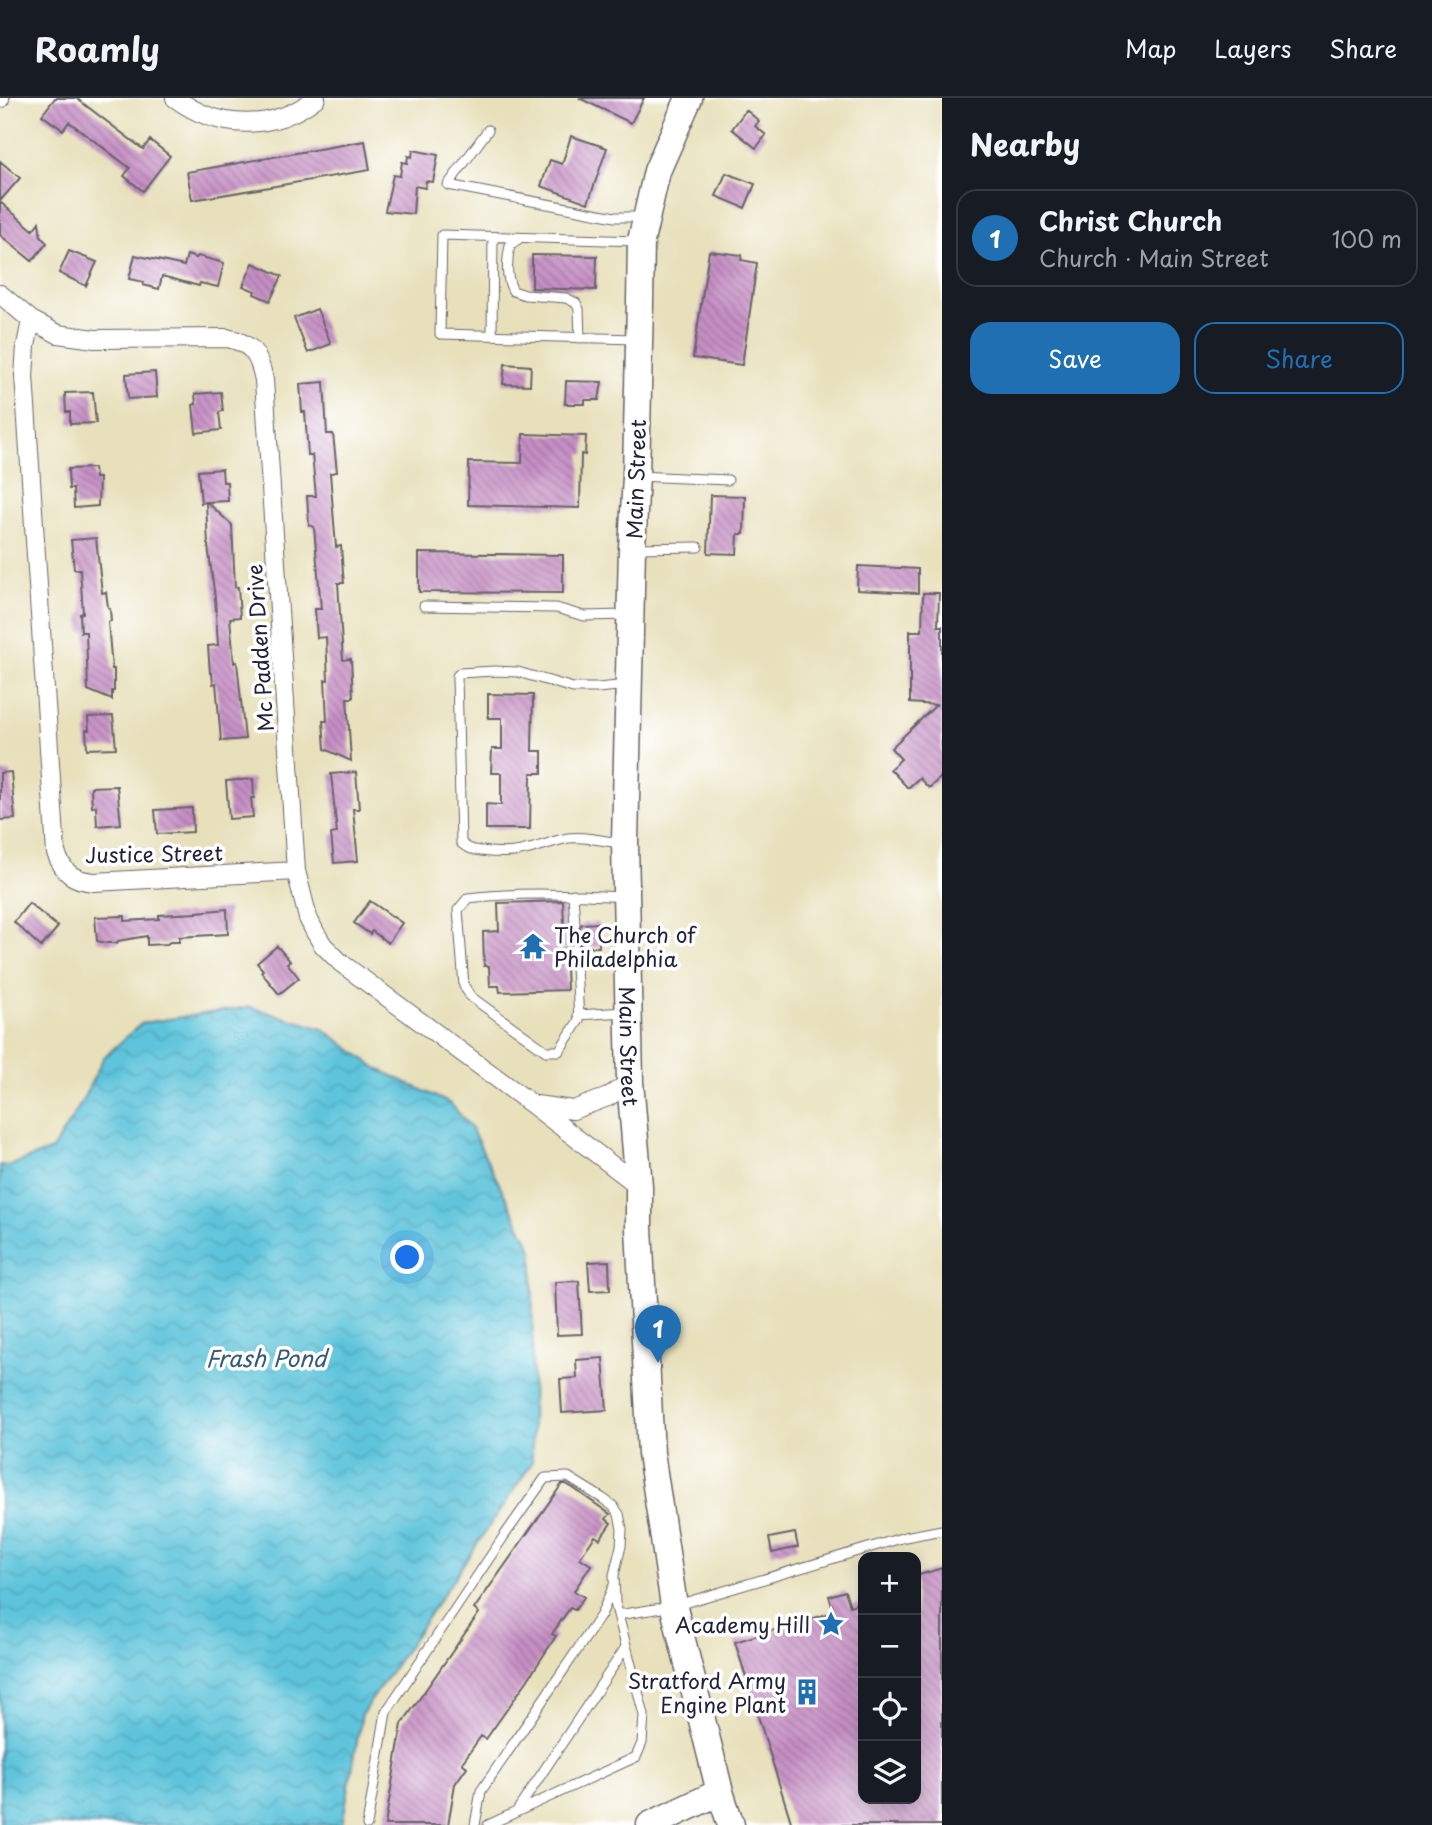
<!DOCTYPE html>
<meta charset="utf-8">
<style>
:root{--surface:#171b24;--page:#20242c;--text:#f1f3f6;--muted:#9ea1a6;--line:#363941;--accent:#1f6fb2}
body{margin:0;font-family:"Playpen Sans",sans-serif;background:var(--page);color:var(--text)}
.controls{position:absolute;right:21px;bottom:21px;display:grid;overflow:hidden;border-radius:14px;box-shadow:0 4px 18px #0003}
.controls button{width:63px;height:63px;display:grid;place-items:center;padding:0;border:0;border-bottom:2px solid var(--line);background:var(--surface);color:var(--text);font:35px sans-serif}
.you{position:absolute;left:408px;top:1160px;width:24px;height:24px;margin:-18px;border:5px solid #fff;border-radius:50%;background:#1a73e8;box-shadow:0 0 0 10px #1a73e833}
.badge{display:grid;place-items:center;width:46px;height:46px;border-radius:50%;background:var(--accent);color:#fff;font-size:23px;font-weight:700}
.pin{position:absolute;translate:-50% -58px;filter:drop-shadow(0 2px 4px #0008)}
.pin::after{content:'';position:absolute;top:37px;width:24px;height:21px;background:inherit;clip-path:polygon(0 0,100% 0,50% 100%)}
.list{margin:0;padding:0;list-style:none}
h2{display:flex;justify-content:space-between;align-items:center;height:91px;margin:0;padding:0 28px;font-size:30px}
h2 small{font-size:23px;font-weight:400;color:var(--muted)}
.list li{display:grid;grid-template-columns:46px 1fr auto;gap:21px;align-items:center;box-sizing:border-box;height:98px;margin:0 14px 14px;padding:0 14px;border:2px solid var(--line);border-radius:21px}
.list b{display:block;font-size:26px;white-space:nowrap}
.list p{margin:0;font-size:23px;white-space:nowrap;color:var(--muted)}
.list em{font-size:23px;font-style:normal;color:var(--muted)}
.actions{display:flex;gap:14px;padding:21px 28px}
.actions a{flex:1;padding:16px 0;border:2px solid var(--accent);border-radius:21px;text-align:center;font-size:24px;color:var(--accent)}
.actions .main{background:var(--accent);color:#fff}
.icon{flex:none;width:38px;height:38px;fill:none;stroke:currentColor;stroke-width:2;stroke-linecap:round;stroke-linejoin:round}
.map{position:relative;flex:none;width:942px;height:1727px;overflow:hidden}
header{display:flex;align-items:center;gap:42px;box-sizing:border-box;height:98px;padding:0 35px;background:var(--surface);border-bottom:2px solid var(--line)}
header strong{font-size:33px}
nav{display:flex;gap:38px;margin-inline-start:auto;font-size:24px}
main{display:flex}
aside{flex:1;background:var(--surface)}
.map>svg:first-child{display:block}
</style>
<header>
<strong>Roamly</strong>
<nav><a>Map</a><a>Layers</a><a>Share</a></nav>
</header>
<main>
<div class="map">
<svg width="942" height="1727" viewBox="0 0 942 1727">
<defs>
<pattern id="water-waves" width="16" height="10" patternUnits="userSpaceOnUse" patternTransform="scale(1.75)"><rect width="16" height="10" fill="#5dc4db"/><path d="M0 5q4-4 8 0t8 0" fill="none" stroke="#51a8bd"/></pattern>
<pattern id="building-back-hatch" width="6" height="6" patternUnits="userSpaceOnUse" patternTransform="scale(1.75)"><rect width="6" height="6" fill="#c68fc4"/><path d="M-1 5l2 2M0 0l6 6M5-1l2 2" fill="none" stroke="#a074a0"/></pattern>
</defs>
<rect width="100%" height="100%" fill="#fff"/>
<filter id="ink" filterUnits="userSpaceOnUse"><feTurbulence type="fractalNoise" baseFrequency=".0143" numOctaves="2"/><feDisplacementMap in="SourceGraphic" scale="14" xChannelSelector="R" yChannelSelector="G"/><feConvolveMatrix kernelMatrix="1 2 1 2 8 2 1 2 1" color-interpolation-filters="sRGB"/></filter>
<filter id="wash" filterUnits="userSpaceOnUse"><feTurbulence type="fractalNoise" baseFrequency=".00686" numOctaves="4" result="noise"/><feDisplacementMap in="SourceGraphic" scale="28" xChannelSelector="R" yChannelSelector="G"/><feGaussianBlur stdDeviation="1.57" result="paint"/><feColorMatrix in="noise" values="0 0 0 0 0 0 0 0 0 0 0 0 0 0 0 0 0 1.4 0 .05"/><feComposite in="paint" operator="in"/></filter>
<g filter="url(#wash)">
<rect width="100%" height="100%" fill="#e8e0bb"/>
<path fill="url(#water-waves)" stroke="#40738b" stroke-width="2" d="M 250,909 L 323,931 L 378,971 L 451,1006 L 471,1030 L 533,1153 L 532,1365 L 362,1616 L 342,1727 L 0,1727 L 0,1067 L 9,1068 L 52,1052 L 80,1007 L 104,959 L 142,925 Z"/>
<g id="blocks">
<path fill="url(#building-back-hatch)" d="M 55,0 L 76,0 L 143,51 L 150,42 L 170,58 L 143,93 L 124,78 L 130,70 L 69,24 L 63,32 L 42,17 Z
M 579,0 L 644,0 L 631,25 Z
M 746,12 L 759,23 L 755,28 L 766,37 L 756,50 L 732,31 Z
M 571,38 L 607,50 L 588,105 L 541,88 L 550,62 L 562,66 Z
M 365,43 L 370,72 L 192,102 L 187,74 Z
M 413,52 L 438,57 L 433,84 L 426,83 L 425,90 L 415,88 L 413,116 L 385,113 L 393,77 L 400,78 L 402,64 L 407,65 L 408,58 L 412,59 Z
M 0,63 L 20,80 L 0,103 Z
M 726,75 L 755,86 L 745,110 L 716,98 Z
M 0,104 L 33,132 L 39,124 L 41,139 L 47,145 L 32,163 L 0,137 Z
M 69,153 L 97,164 L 86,188 L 59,175 Z
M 709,153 L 742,157 L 741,162 L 757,165 L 742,267 L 693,260 Z
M 135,157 L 184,168 L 187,157 L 196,160 L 198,158 L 224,165 L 218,189 L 200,185 L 199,188 L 162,178 L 159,191 L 143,187 L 144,184 L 129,181 Z
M 532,157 L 597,158 L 596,192 L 532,190 Z
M 253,165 L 282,178 L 270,203 L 254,196 L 255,193 L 243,188 Z
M 317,211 L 331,246 L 308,255 L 294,220 Z
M 505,266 L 531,268 L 530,287 L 503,286 Z
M 155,274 L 157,299 L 128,301 L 126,276 Z
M 566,283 L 602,284 L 599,302 L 585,302 L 585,306 L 565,306 Z
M 324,284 L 327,336 L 333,336 L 337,374 L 330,375 L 336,449 L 341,448 L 343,475 L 344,485 L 338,485 L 343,562 L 351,561 L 353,600 L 347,600 L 351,663 L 325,651 L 323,623 L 327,623 L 325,582 L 328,582 L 326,539 L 317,540 L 315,511 L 321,511 L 314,429 L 309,427 L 307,398 L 316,398 L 312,357 L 308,357 L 305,314 L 302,314 L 300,286 Z
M 93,294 L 96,325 L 70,326 L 70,314 L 66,314 L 65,295 Z
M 221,294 L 223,313 L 219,314 L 221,332 L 196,335 L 193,307 L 196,306 L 195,296 Z
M 523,336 L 586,338 L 585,357 L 581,356 L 580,410 L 468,407 L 469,364 L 522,365 Z
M 94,370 L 95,380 L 99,380 L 98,408 L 74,410 L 73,391 L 69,391 L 68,371 Z
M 222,371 L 223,384 L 227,384 L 228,403 L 207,404 L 232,427 L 235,489 L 238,489 L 240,519 L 230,520 L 234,565 L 237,564 L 245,641 L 221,643 L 216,585 L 213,586 L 212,575 L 210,575 L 208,548 L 218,547 L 215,500 L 208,448 L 206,404 L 201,405 L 198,373 Z
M 710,397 L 745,398 L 744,436 L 738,436 L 737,456 L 708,455 Z
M 96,440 L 102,495 L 106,494 L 108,509 L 110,511 L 111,523 L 108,524 L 112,571 L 114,571 L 114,593 L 112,593 L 112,602 L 88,592 L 86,534 L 81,534 L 80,516 L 83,515 L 80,471 L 74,471 L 71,442 Z
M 419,455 L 563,457 L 563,495 L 419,494 Z
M 858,468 L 918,471 L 918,495 L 857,492 Z
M 923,495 L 939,495 L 938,528 L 942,528 L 942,678 L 929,690 L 919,680 L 908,690 L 890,671 L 901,661 L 891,650 L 936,607 L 910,605 L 910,533 L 922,533 Z
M 488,596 L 533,597 L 532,653 L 542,653 L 542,675 L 531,675 L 530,731 L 486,731 L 486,706 L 501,707 L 501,675 L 491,675 L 492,651 L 502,651 L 502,620 L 488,620 Z
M 113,618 L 116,650 L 87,651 L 86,632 L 89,632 L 88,619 Z
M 11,674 L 15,721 L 0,722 L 0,675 Z
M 356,674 L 359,711 L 353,711 L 358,763 L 334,765 L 331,736 L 337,735 L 331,676 Z
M 253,681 L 254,700 L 251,700 L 253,719 L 229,721 L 226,683 Z
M 117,688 L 121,726 L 97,728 L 96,708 L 92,709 L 91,689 Z
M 192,710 L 193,734 L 157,736 L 155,712 Z
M 370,803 L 402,825 L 388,845 L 372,833 L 370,836 L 354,825 Z
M 563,803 L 564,826 L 568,826 L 571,832 L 578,832 L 582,826 L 598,825 L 599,849 L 582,849 L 580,846 L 575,843 L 571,845 L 568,850 L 565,850 L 567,892 L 500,894 L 499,888 L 490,888 L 489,868 L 484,868 L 483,834 L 499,833 L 498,805 Z
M 29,805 L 58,829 L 41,849 L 14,824 Z
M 227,811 L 228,836 L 179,839 L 179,844 L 170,844 L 167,846 L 147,847 L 147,838 L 118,843 L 117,845 L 106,845 L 97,843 L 95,819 L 125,818 L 125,823 L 159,821 L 159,817 L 197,815 L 197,814 Z
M 277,848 L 290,863 L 287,865 L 299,880 L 279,896 L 261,874 L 263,872 L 257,865 Z
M 609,1163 L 610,1192 L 590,1193 L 588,1164 Z
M 579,1183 L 582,1236 L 557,1237 L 555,1184 Z
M 603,1260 L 607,1312 L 562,1315 L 560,1281 L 577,1280 L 576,1262 Z
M 562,1386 L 566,1386 L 573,1390 L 610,1416 L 606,1421 L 611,1425 L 600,1441 L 595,1438 L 580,1460 L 591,1467 L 574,1493 L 584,1499 L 575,1512 L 570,1510 L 552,1536 L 556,1538 L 527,1583 L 486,1641 L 481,1638 L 462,1665 L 467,1669 L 455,1686 L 448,1727 L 385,1727 L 402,1626 L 479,1515 L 474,1511 Z
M 795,1435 L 798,1449 L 772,1455 L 769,1440 Z
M 942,1470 L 942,1727 L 792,1727 L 735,1544 L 834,1514 L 829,1498 L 845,1493 L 850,1508 L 863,1504 L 863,1701 L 916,1701 L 916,1478 Z"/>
</g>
</g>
<g filter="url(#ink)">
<use href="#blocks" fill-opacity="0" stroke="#676468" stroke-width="2"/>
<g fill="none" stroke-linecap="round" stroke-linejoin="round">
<g stroke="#676468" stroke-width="11">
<path id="lane" d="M 488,32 L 448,87 L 615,119 L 644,119
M 520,140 L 510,147 C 507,162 505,179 513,193 L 525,197 L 566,200 L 576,205 L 579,211 L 580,240
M 492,237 L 493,139
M 637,241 L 440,236 L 442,137 L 638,143
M 637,378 L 728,382
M 634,450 L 698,449
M 424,508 L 556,510 L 584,518 L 628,517
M 623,746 C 605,743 586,738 568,740 C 553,743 540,749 525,752 C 511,756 496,755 481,753 C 473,752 468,751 461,745 L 457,578 L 460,575 L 494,573 L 518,574 L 573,590 L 598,590 L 627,587
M 573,796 L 575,826
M 575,850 L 579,922 L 559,953 L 546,953 L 471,899 L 464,888 L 458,812 L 468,800 C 520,794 572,796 624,799
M 578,917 L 625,914
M 618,1517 L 674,1508 L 905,1439 L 942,1432
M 517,1713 L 626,1549
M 367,1727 L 386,1614 L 504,1438 L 545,1380 L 568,1379 L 602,1400 L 613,1408 L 619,1416 L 622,1431 L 621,1448 L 614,1477 L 615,1505 L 644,1617 L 642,1645 L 636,1659 L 488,1727
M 475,1727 L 481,1693 L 601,1517 L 613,1489"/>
</g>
<g stroke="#676468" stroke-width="20">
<path id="street" d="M 175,0 C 218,32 273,34 316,0
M 0,1 L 0,0
M 0,196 L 31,222 L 58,236 L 95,241 L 227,240 C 252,245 259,257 264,282 L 296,773 L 308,820 L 315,834 L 323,847 L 341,865 L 533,1007 L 639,1088
M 31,222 L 26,248 L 24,278 L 56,755 C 64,775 72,782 94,784 L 296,773
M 536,1007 L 573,1012 L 608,999 L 630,984"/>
</g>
<g stroke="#676468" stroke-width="29">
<g id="secondary">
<path id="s1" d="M 689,0 L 657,73 L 641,143 L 640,204 L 636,378 L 632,450 L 625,744 L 630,984 L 639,1088 L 639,1130 L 651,1355 L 675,1514 L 720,1694 L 731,1727"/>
<path d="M 650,1727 L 720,1694"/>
</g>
</g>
<use href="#lane" stroke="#fff" stroke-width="9"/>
<use href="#street" stroke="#fff" stroke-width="18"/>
<use href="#secondary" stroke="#fff" stroke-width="26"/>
</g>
</g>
<defs>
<g id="temple-bare" transform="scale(2.1)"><path d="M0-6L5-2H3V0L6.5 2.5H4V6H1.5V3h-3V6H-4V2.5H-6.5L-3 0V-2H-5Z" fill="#1f6fb2" stroke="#fff" stroke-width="2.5" paint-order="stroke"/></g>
<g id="sight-bare" transform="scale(2.1)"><path d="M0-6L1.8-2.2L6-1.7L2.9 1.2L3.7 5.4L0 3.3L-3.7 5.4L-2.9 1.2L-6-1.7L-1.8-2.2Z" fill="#1f6fb2" stroke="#fff" stroke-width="2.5" paint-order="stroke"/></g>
<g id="building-bare" transform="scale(2.1)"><path d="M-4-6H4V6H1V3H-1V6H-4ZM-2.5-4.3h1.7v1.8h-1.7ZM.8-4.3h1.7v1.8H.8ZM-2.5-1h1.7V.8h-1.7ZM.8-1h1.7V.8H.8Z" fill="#1f6fb2" stroke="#fff" stroke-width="2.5" paint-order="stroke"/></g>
</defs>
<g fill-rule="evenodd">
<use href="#temple-bare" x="533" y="848"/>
<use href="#sight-bare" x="831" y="1526"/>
<use href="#building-bare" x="807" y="1594"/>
</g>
<g text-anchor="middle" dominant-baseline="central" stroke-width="7" stroke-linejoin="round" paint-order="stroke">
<g font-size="21" fill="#22223b" stroke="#fff">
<text transform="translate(635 381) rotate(-88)">Main Street</text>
<text transform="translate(259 550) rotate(-94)">Mc Padden Drive</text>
<text transform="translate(154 755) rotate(-1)">Justice Street</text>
<text stroke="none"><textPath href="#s1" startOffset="957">Main Street</textPath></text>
</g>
<g font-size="21" fill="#22223b" stroke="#fff" text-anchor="end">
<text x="554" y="836" text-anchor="start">The Church of<tspan x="554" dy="24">Philadelphia</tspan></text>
<text x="810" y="1526">Academy Hill</text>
<text x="786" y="1582">Stratford Army<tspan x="786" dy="24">Engine Plant</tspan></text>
</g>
<g font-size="23" font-style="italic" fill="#375b73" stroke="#fff">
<text x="266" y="1259">Frash Pond</text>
</g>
</g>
</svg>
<div class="controls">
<button>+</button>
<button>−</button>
<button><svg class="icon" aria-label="locate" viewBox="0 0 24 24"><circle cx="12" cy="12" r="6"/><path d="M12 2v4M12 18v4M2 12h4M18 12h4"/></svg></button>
<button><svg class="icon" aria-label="layers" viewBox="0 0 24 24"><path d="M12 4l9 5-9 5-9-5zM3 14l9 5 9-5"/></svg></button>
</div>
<div class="you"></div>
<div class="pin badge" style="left:658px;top:1265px">1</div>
</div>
<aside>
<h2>Nearby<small></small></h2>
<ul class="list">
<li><span class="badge">1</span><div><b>Christ Church</b><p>Church · Main Street</p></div><em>100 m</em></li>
</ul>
<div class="actions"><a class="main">Save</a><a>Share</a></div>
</aside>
</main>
